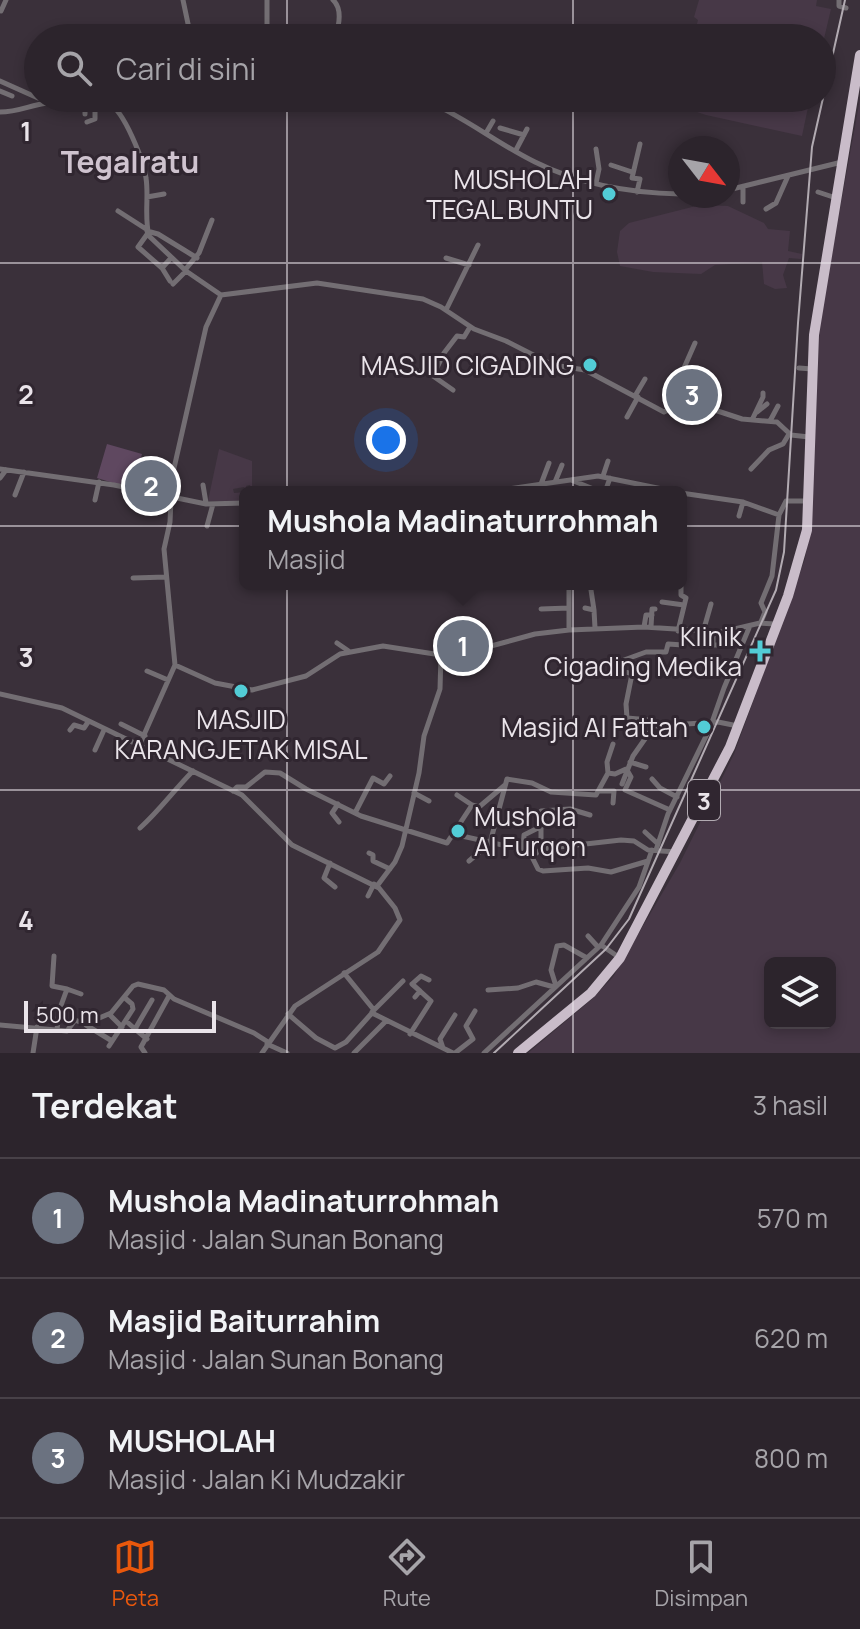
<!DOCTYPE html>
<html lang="id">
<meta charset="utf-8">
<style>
:root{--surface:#2c242c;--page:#342c34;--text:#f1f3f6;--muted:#a6a4a9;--line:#484148;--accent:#ea580c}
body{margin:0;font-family:Manrope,sans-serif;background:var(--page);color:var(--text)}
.controls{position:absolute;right:24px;bottom:24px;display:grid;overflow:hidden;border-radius:12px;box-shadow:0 4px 12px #0003}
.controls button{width:72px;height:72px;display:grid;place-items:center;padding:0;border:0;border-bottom:2px solid var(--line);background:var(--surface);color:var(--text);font:40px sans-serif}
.compass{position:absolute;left:668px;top:136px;width:72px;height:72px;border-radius:50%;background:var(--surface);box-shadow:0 4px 12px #0003;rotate:121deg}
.scale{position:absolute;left:24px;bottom:20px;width:192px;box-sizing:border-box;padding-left:8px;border:4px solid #eae4ea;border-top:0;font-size:22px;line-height:28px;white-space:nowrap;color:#eae4ea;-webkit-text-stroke:6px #302630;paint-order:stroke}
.you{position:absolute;left:386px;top:440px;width:28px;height:28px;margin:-20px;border:6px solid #fff;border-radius:50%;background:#1a73e8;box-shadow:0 0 0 12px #1a73e833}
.badge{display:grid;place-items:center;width:52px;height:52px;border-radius:50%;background:var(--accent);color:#fff;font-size:26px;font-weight:700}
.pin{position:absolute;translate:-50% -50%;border:4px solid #fff;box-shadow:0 2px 8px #0006}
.popup{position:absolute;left:239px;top:486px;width:448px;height:104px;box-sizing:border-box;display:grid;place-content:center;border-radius:12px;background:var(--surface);filter:drop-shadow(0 2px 6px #0005);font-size:26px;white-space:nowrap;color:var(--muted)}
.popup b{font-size:30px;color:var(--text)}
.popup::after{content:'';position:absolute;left:50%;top:100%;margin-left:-16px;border:16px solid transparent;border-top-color:var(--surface)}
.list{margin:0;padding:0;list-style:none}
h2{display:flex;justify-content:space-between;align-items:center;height:104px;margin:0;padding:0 32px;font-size:34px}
h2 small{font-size:26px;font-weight:400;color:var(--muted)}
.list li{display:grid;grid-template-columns:52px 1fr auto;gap:24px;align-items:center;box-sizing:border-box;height:120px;padding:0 32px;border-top:2px solid var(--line)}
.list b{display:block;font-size:30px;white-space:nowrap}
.list p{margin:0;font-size:26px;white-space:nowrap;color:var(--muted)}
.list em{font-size:26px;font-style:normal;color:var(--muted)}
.icon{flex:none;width:44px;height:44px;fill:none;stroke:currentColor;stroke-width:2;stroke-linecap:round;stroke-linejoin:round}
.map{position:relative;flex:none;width:860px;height:1053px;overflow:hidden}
.search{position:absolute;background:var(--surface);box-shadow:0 4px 12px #0003;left:24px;right:24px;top:24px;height:88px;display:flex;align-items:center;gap:20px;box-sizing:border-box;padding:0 28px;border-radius:44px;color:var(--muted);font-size:30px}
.sheet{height:464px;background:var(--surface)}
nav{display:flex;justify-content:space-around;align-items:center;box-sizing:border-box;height:112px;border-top:2px solid var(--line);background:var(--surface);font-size:22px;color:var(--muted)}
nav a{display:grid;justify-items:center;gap:4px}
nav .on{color:var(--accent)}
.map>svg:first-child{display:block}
</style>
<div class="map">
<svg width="860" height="1053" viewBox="0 0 860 1053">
<rect width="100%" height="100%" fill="#3a303a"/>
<path fill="#473847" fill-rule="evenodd" d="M 699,0 L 817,0 L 816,6 L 831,9 L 822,47 L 822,38 L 693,38 L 698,20 L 694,17 Z
M 679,98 L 810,98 L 802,136 L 706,115 L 691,110 L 678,102 Z
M 860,99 L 860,1053 L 528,1053 L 591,1000 L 613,977 L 680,863 L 734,754 L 805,559 L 811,525 L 820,318 ZM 770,963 L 830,963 L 830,1023 L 770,1023 Z
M 700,205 L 728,206 L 764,223 L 768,229 L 790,231 L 788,251 L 802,254 L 801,259 L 789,258 L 783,275 L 787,288 L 775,289 L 764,284 L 762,262 L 715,265 L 701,274 L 653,272 L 620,266 L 617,252 L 620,231 L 629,223 Z
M 219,449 L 252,461 L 252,492 L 250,485 L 246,486 L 247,492 L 244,487 L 233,489 L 234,493 L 245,492 L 245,501 L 208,501 Z"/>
<path fill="#5f4860" d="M 107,444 L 142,454 L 135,478 L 124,475 L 120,485 L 97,478 Z"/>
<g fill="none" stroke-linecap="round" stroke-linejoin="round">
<path stroke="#736e73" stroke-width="5" d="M 183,0 L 191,38
M 333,0 C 343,9 339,26 335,38
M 839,0 L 839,6 L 846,8
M 1,11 L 6,0
M 267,38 L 267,0
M 0,81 L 38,98
M 0,91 L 12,96
M 39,98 L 50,102 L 109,104 C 124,110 144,162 146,178 C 149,197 144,217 149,236 L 186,271 L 221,295 L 317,283 L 423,299 L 441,307 L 474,329 L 506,341 L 553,365 L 585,370 L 664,412 L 687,401 L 742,419 L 777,422 L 791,435 L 809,437
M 421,98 C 462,115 496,143 535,162 C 581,185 630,193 680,194
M 119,110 L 128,106 L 154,106
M 0,112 C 19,112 30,105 48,103
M 85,114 L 85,103
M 87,122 L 95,119 L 95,103
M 500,128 L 524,135
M 486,133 L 493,121
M 516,150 L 527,129
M 611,165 L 632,172
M 596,183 L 599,169 L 596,149
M 743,187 L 743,202
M 728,190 L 842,162
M 637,192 L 640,179 L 632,178 L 640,144
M 818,192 L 836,198
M 147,197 L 164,194
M 766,209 L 776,203 L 788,176
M 118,211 L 146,229
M 147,231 L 158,234 L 197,258
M 148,233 L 138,247 L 162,268
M 446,258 L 469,265
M 185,270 L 199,253 L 212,220
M 170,281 L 162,268 L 171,258
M 173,284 L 186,271
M 446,310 L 478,245
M 799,368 L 812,369
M 422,370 L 433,376
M 453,390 L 433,376 L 444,353 L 457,336 L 464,337 L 470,327
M 635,396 L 645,379
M 679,403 L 669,391 L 680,377 L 695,343
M 757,412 L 767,404
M 627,417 L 638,397
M 752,420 L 763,397 L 763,393
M 770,421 L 778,406
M 0,469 L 114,485 L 206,504 L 245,503
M 751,469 L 769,450 L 783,444 L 789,434
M 603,476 L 608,461
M 0,478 L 6,470
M 571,480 L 601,492
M 555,482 L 562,465
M 203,485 L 206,503
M 141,491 L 145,483 L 152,478
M 488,492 L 598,476 L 677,492
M 538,492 L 549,463
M 605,492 L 610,478
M 681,493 L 743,502 L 779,515
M 15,495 L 24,472
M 95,500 L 99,482
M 739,516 L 743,502
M 207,526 L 213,504
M 133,578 L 166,577
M 648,587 L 665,584
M 591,590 L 594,610
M 662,602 L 684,605
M 585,608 L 594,610 L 595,628
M 541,609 L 569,608
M 761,622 L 765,612 L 761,603 L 772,576 L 779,515 L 786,501 L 807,501
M 644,627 L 646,615 L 652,615
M 651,627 L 652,609 L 655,609
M 569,630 L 569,584
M 678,631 L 686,598 L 681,595 L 681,584
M 703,632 L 711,604
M 713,632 L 713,645 L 722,645
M 337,643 L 350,652
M 456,653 L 461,641 L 467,640
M 175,665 L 215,683 L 252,690 L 306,676 L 340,654 L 383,646 L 441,655 L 469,652 L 535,634 L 569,630 L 644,627 L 722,632 L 760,623 L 775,624
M 147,671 L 168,680
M 0,694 L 62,708 L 242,795 L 292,845 L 379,888 L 395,908 L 400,920 L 378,952 L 295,1006 L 262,1053
M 121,724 L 145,736
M 654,726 L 650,720 L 627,718 L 626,704 L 632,674 L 623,671 L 624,660 L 646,652 L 666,652 L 668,644 L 683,645
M 70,730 L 74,725 L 84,728 L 88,722
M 139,746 L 175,665 L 164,549 L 170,522 L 172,477 L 206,327 L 221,295
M 95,750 L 104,730
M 630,762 L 646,767
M 627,770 L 631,777 L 625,790 L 670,810
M 608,773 L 607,762 L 613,744
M 652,779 L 660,788 L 677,797
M 622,784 L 633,756 L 654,726 L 718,722 L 738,726
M 233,791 L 237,787 L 246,787 L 265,772 L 280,773 L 306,789 L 361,816 L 447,843 L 453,834 L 520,849 L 532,857 L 541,849 L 621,840 L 634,841 L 648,850 L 676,852
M 600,791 L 614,791 L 613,803
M 414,793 L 429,801
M 457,795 L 472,805
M 338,804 L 332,813 L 339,822
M 355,813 L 373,778 L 384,784 L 390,776
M 140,828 C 160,810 174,790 193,771
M 645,832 L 658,844
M 453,834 L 472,805 L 479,807 L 505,785
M 541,849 L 541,811 L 570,809 L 590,815
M 523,850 L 524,835 L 540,827
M 656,850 L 668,814 L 710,728 L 724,688 L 749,628
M 369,853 L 373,855 L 373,861 L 390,869
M 532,857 L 538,869 L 543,871 L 588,868 L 611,872 L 648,861
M 469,861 L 490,843 L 507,779 L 532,783 L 551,792 L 596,795 L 608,773 L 615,774 L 626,769
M 330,863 L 324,878 L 335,887
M 377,886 L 395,862 L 402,846 L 419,773 L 424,736 L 440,689 L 441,655
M 368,896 L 374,884
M 588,936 L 598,947
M 601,945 L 620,958
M 54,956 L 52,986 L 67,989
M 344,973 L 374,1010
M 556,986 L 551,970 L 557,946 L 564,945 L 587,958
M 488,990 L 518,988 L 536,982 L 554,987
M 420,991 L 412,984 L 421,976 L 429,980
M 372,1012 L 403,981
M 109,1014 L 122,1027
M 288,1014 L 316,1038 L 335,1048 L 346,1042 L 372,1013 L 453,1053
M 126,1021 L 135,1029 L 152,1000
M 0,1025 L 67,1031 L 75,1020 L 85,1024 L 111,1013 L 133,986 L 138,984 L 164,990 L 174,999 L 254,1033 L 268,1042
M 86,1025 L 112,1041
M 135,1029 L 147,1039
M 57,1030 L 59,1011 L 67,989 L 81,994
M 410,1034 L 431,1001 L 420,991 L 415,997
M 267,1044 L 287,1053
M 109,1046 L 133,1009 L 132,1004 L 125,998
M 443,1048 L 440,1039 L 455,1015
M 33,1053 L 37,1027
M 145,1053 L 141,1047 L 169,996
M 354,1053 L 386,1021
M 455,1053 L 473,1039 L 466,1026 L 475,1011
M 484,1053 L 601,945 L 639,887 L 652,850"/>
<path stroke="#c9bcc9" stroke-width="10" d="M 518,1053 L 591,993 L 620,958 L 730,747 L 788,596 L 807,530 L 814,335 L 860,55"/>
<path stroke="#b2abb2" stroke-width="2" d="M 494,1053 L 606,949 L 629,919 L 776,590 L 784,552 L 798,323 L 812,147 L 845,0"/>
</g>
<path fill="none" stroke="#eae4ea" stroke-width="2" stroke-opacity="0.55" d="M 287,0 L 287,38M 573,0 L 573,38M 287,98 L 287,1053M 573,98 L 573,1053M 0,263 L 860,263M 0,526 L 860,526M 0,790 L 860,790"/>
<g fill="#52ccd6" stroke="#302630" stroke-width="3">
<circle cx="609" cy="194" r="8"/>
<circle cx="590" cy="365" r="8"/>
<path d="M756 639h8v8h8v8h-8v8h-8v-8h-8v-8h8z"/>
<circle cx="241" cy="691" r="8"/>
<circle cx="704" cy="727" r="8"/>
<circle cx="458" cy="831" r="8"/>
</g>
<g text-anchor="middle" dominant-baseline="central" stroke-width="6" stroke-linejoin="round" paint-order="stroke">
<rect fill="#302630" stroke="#b2abb2" stroke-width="2" x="688" y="780" width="32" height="40" rx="6"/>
<g font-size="24" font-weight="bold" fill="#eae4ea">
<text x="704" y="800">3</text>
</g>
<g font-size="26" fill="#eae4ea" stroke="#302630" text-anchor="end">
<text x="593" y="179">MUSHOLAH<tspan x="593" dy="30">TEGAL BUNTU</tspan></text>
<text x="574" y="365">MASJID CIGADING</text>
<text x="742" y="636">Klinik<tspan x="742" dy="30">Cigading Medika</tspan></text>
<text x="241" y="719" text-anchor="middle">MASJID<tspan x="241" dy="30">KARANGJETAK MISAL</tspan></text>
<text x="688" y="727">Masjid Al Fattah</text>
<text x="474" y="816" text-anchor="start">Mushola<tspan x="474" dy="30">Al Furqon</tspan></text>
</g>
<g font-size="30" font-weight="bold" fill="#cfc3cf" stroke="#302630">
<text x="130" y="161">Tegalratu</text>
</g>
</g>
<g font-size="26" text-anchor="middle" font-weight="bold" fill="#eae4ea" stroke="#302630" stroke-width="6" stroke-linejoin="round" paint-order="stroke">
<text x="26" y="141">1</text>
<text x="26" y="404">2</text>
<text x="26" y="667">3</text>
<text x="26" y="930">4</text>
</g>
</svg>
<div class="controls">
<button><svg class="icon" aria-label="layers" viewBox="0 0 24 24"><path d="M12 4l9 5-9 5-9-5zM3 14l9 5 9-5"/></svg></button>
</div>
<svg class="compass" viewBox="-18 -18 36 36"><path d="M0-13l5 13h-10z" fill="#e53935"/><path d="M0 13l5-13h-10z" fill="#a6a4a9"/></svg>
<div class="scale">500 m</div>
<div class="you"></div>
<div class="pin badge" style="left:463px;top:646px;background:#6b7280">1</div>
<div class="popup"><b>Mushola Madinaturrohmah</b>Masjid</div>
<div class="pin badge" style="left:151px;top:486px;background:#6b7280">2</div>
<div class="pin badge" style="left:692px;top:395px;background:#6b7280">3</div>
<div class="search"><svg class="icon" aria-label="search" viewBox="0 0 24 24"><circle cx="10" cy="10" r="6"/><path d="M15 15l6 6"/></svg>Cari di sini</div>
</div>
<section class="sheet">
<h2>Terdekat<small>3 hasil</small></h2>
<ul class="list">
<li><span class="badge" style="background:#6b7280">1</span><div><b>Mushola Madinaturrohmah</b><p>Masjid · Jalan Sunan Bonang</p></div><em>570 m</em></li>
<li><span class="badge" style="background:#6b7280">2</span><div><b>Masjid Baiturrahim</b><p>Masjid · Jalan Sunan Bonang</p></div><em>620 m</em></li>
<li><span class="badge" style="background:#6b7280">3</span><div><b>MUSHOLAH</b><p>Masjid · Jalan Ki Mudzakir</p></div><em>800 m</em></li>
</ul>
</section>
<nav>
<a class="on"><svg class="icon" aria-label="map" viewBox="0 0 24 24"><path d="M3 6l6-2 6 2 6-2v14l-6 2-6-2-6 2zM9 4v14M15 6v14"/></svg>Peta</a>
<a><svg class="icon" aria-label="directions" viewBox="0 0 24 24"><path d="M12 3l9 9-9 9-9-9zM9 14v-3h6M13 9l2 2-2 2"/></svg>Rute</a>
<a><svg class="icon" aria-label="saved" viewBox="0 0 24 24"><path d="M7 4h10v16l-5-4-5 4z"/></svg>Disimpan</a>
</nav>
